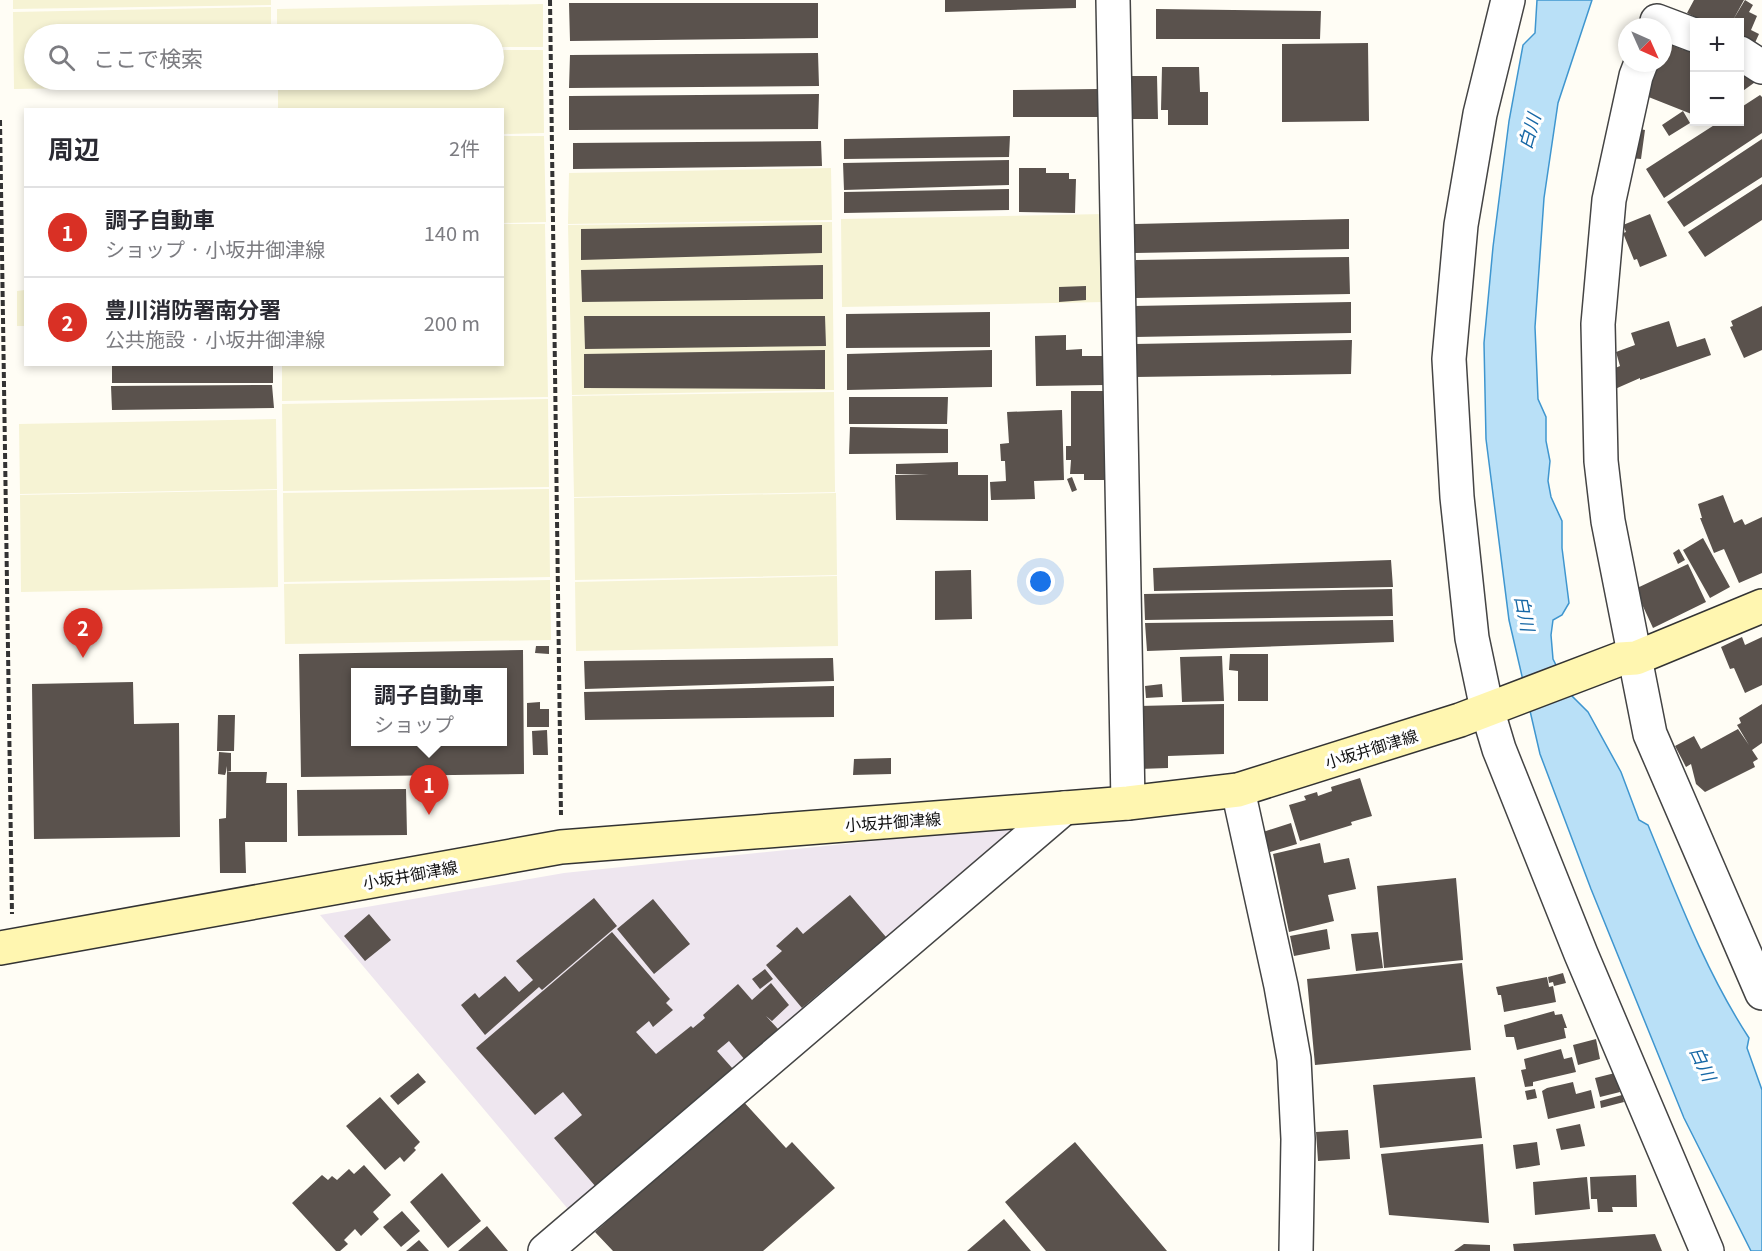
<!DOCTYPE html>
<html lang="ja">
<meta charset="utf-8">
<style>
:root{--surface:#fff;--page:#f7f7f7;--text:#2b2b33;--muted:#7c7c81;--line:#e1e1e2;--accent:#d93025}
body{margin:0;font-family:Georgia,"Noto Sans JP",serif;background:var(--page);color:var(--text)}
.controls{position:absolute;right:18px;top:18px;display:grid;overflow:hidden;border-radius:0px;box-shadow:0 3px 9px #0003}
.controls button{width:54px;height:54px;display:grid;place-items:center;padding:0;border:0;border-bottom:2px solid var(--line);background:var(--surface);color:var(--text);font:30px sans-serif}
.compass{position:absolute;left:1618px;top:18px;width:54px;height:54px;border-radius:50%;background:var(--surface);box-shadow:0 3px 9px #0003;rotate:135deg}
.you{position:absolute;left:1041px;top:582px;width:21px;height:21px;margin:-15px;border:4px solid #fff;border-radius:50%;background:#1a73e8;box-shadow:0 0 0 9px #1a73e833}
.badge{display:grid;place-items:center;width:39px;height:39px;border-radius:50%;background:var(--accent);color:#fff;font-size:20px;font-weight:700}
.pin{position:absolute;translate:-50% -50px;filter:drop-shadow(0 2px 3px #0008)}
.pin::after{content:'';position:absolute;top:32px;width:21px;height:18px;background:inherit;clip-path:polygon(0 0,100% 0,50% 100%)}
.popup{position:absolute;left:351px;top:668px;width:156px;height:78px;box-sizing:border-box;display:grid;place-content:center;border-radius:0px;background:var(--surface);filter:drop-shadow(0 2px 4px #0005);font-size:20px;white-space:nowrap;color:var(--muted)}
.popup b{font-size:22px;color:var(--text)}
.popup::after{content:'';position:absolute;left:50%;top:100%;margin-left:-12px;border:12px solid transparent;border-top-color:var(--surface)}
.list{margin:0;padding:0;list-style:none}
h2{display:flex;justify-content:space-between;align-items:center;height:78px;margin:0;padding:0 24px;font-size:26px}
h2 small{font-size:20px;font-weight:400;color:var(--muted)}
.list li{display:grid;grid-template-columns:39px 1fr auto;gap:18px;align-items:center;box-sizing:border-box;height:90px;padding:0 24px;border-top:2px solid var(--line)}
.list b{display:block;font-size:22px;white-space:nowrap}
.list p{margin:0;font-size:20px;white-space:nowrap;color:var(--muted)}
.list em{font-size:20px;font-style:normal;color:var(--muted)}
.icon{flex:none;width:33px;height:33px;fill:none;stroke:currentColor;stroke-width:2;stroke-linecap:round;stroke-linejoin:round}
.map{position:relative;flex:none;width:1762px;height:1251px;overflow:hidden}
.search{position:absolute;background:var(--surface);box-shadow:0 3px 9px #0003;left:24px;top:24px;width:480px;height:66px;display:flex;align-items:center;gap:15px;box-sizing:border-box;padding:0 21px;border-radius:33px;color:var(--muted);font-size:22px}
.panel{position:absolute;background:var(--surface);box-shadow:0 3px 9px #0003;left:24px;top:108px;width:480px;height:258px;border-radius:0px}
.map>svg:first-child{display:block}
</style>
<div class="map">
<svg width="1762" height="1251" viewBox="0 0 1762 1251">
<rect width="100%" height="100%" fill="#fffdf5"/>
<path fill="#eee6ef" d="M 1029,825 L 573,1215 L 320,915 L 564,873 Z"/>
<path fill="#f6f3d4" d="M 13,0 L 271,0 L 271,5 L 13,9 Z
M 543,4 L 543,47 L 494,47 L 494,34 L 277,34 L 277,9 Z
M 271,7 L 271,34 L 34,34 L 34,80 L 272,80 L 272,85 L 14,89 L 13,12 Z
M 494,50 L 543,50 L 544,133 L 503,134 L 502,110 L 278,109 L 278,80 L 494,80 Z
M 503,136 L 544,136 L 546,222 L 503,223 Z
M 831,168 L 832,220 L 568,224 L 569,173 Z
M 1104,214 L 1105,302 L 842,307 L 841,219 Z
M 832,222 L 834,390 L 572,395 L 568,225 Z
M 503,224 L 545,224 L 548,397 L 282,401 L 282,365 L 502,364 Z
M 25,290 L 25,326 L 17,326 L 17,291 Z
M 834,392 L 835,492 L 574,497 L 572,396 Z
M 548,399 L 549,487 L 283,491 L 282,404 Z
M 276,419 L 277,489 L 20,494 L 19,424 Z
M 549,489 L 550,577 L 284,582 L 283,493 Z
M 277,490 L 278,587 L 21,592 L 20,495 Z
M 836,493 L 837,575 L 575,580 L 574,498 Z
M 837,576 L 838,646 L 576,651 L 575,582 Z
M 550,580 L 551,640 L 285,644 L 284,584 Z"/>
<path fill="#b9e0f7" stroke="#3f96cf" stroke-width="1.5" d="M 1537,0 L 1592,0 L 1558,103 L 1544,198 L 1535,327 L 1538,399 L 1546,417 L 1546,441 L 1550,461 L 1548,481 L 1551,497 L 1562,521 L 1562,548 L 1569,603 L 1562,615 L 1553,620 L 1551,635 L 1553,659 L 1571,695 L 1588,712 L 1621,772 L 1639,820 L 1648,825 C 1678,898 1706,972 1749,1038 L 1747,1048 L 1762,1090 L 1762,1251 L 1751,1251 L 1684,1118 L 1591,889 L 1540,754 L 1509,620 L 1486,439 L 1484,343 L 1493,247 L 1509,121 L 1523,45 L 1535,33 Z"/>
<path fill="#5a524d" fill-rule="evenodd" d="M 945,0 L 1076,0 L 1076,8 L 945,12 Z
M 1694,0 L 1744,0 L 1733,20 L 1745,0 L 1753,5 L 1749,12 L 1757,16 L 1751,30 L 1759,34 L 1753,47 L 1740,40 L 1740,22 L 1705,22 L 1687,13 Z
M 569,3 L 818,3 L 818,38 L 570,41 Z
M 1156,9 L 1321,11 L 1320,39 L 1156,39 Z
M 1368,43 L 1369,121 L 1282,122 L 1282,44 Z
M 1666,43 L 1684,50 L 1686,45 L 1694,48 L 1694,115 L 1646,96 L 1659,63 L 1663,63 L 1663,51 Z
M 818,53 L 819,86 L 569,88 L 570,55 Z
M 1162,67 L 1199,67 L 1200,92 L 1208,92 L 1208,125 L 1168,125 L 1168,110 L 1161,110 Z
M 1740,68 L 1758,80 L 1740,93 Z
M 1130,76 L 1157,76 L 1158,119 L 1131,119 Z
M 1099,89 L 1100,117 L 1013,117 L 1013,90 Z
M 819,94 L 818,129 L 569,130 L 569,96 Z
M 1760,95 L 1762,97 L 1762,133 L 1664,198 L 1646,169 L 1719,122 L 1740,122 L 1740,108 Z
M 1683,111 L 1690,123 L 1669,136 L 1662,125 Z
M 1634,128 L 1645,130 L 1641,159 L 1630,158 Z
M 1010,136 L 1009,157 L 844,159 L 844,139 Z
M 1762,139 L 1762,177 L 1684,227 L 1667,202 Z
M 821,141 L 822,166 L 573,169 L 573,143 Z
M 1009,160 L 1009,185 L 844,190 L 843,163 Z
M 1019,168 L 1046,168 L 1046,173 L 1069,173 L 1069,179 L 1076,179 L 1075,213 L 1019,212 Z
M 1762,184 L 1762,220 L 1705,257 L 1688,232 Z
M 1009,189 L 1009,210 L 844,213 L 844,192 Z
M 1650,214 L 1667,256 L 1640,267 L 1637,259 L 1634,260 L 1623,233 L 1626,232 L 1623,225 Z
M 1349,219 L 1349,249 L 1135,253 L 1135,224 Z
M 822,225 L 822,253 L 581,260 L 581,229 Z
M 1349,257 L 1350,294 L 1136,298 L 1136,260 Z
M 823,265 L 823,299 L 582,302 L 581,270 Z
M 1086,286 L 1086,300 L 1059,302 L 1059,287 Z
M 1351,302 L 1351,333 L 1135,337 L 1133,306 Z
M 1762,306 L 1762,350 L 1744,358 L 1730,327 L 1733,326 L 1731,321 Z
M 990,312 L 990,347 L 846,348 L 846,314 Z
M 584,316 L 825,316 L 826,346 L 585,349 Z
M 1669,321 L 1677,347 L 1705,338 L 1711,355 L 1640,380 L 1640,378 L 1615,389 L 1613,369 L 1620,366 L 1616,352 L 1635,345 L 1631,333 Z
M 1066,335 L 1066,350 L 1082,349 L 1082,356 L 1105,356 L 1105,385 L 1036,386 L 1035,336 Z
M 1352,340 L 1351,374 L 1135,377 L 1135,344 Z
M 825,350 L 825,389 L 584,388 L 584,354 Z
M 992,350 L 992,387 L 847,390 L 847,354 Z
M 112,364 L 273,364 L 273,383 L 112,383 Z
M 272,385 L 274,408 L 112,410 L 111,386 Z
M 1071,391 L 1108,391 L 1108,480 L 1084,480 L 1084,474 L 1070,474 L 1071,460 L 1066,460 L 1066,446 L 1071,446 Z
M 849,397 L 948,397 L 947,424 L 849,424 Z
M 1062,410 L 1064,480 L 1034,481 L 1035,499 L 991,500 L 990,482 L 1006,481 L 1005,461 L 1001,461 L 1000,444 L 1009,443 L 1007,412 Z
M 850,427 L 948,429 L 948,453 L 849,454 Z
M 958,462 L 958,475 L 988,475 L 988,521 L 896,520 L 895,475 L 929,474 L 896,474 L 896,464 Z
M 1072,477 L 1077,490 L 1072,492 L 1067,479 Z
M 1723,495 L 1734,523 L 1742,519 L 1745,525 L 1762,517 L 1762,573 L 1739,583 L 1724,549 L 1714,553 L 1700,518 L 1702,518 L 1698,504 Z
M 1703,538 L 1730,587 L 1710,598 L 1683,550 Z
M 1679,549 L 1685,560 L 1678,564 L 1673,553 Z
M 1391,560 L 1393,587 L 1154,591 L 1153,568 Z
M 1688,564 L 1706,602 L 1653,628 L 1635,589 Z
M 971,570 L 972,619 L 935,620 L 935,571 Z
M 1392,589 L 1393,616 L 1145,620 L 1144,594 Z
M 1393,620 L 1394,642 L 1147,651 L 1145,623 Z
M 1742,637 L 1745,645 L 1762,637 L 1762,685 L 1745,693 L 1734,668 L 1730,669 L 1721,647 Z
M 536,646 L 549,646 L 549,654 L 535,653 Z
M 523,650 L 524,774 L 301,777 L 299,654 ZM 356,672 L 502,672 L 502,742 L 356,742 Z
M 1230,654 L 1268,654 L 1268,701 L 1238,701 L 1238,671 L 1229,670 Z
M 1222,656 L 1224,701 L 1182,702 L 1180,657 Z
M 833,658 L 834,681 L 585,689 L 584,661 Z
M 133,682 L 134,724 L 179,723 L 180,837 L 34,839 L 32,684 Z
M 1162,684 L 1163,697 L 1146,698 L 1145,686 Z
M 834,686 L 834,717 L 585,720 L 584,692 Z
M 540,702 L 540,709 L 549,709 L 549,727 L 527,727 L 527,703 Z
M 1224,704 L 1224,754 L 1168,756 L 1168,768 L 1139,769 L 1139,706 Z
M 1762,704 L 1762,743 L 1752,750 L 1758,759 L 1753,762 L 1755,767 L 1705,792 L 1696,784 L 1691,764 L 1686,767 L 1675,746 L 1694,736 L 1701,749 L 1738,729 L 1749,745 L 1737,725 L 1741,723 L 1739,718 Z
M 218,715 L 235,715 L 234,751 L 217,751 Z
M 547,730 L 548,755 L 533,755 L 532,731 Z
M 219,752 L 231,753 L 231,771 L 227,772 L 227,766 L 226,772 L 223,772 L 226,772 L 225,775 L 218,774 Z
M 891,758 L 891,774 L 853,775 L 854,759 Z
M 227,772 L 267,772 L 266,783 L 287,783 L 287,842 L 245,842 L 246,873 L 220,873 L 219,819 L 226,818 Z
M 1360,778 L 1372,816 L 1351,822 L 1352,825 L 1300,841 L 1289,805 L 1306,800 L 1304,796 L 1317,792 L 1318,796 L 1332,791 L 1331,787 Z
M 406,789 L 407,835 L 298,836 L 297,790 Z
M 1291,823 L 1297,844 L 1270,852 L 1263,832 Z
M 1320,843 L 1324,863 L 1349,858 L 1356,889 L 1328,895 L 1334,921 L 1289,932 L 1273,854 Z
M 1456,878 L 1463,960 L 1384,968 L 1377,886 Z
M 850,895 L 886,937 L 802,1008 L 766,965 L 782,951 L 776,946 L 797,927 L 803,934 Z
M 594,898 L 617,926 L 542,990 L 539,987 L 485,1035 L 461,1005 L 475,993 L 479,998 L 505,976 L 519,992 L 533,980 L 516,961 Z
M 653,899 L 690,944 L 654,974 L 617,929 Z
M 369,914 L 391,940 L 365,961 L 344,936 Z
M 1327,929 L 1330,949 L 1294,956 L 1290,936 Z
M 612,932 L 670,999 L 666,1003 L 673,1010 L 653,1027 L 649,1021 L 636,1032 L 656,1054 L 691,1026 L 693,1028 L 705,1018 L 703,1015 L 738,984 L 752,1000 L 771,983 L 789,1005 L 772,1021 L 766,1016 L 779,1030 L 745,1060 L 729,1041 L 717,1051 L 733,1069 L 596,1187 L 554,1138 L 582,1115 L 563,1092 L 535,1115 L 476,1048 Z
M 1378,932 L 1383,968 L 1356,971 L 1351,934 Z
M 1462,963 L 1471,1050 L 1315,1065 L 1307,979 Z
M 765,969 L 773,979 L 760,989 L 752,979 Z
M 1563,973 L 1566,983 L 1554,986 L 1553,982 L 1549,983 L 1548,977 Z
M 1547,977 L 1549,987 L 1553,986 L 1556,1002 L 1504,1012 L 1501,995 L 1498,995 L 1496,987 Z
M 1554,1011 L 1555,1015 L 1562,1014 L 1567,1028 L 1564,1028 L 1566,1038 L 1517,1050 L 1514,1037 L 1506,1037 L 1504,1025 Z
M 1596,1039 L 1600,1059 L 1578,1065 L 1573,1045 Z
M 1561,1049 L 1564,1059 L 1572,1057 L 1576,1072 L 1533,1082 L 1533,1086 L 1525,1087 L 1521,1070 L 1526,1069 L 1524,1059 Z
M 418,1073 L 426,1082 L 398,1105 L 390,1096 Z
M 1615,1073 L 1620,1092 L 1600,1097 L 1595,1078 Z
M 1475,1077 L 1482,1138 L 1380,1148 L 1373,1085 Z
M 1573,1082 L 1576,1094 L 1591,1090 L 1595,1108 L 1548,1119 L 1542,1091 L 1547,1088 Z
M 1535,1089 L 1537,1098 L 1527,1100 L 1525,1091 Z
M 1622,1095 L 1624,1102 L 1601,1108 L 1600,1101 Z
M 380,1097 L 420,1142 L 414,1148 L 416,1150 L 404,1162 L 400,1157 L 385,1170 L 346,1126 Z
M 742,1100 L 786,1148 L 792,1142 L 835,1188 L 763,1251 L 613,1251 L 595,1232 Z
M 1580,1124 L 1585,1146 L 1561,1150 L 1556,1129 Z
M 1348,1130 L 1350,1159 L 1318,1161 L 1316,1132 Z
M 1075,1142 L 1167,1251 L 1046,1251 L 1005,1202 Z
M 1537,1142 L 1540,1165 L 1516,1169 L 1513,1145 Z
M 1483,1144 L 1489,1223 L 1389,1215 L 1381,1154 Z
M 364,1165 L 391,1195 L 373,1212 L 379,1219 L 361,1236 L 355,1229 L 344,1240 L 348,1244 L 340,1251 L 336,1251 L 292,1203 L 322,1175 L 328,1180 L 332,1176 L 337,1180 L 349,1169 L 354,1174 Z
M 442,1173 L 481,1221 L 448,1248 L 410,1202 Z
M 1636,1175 L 1637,1207 L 1612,1207 L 1613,1212 L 1598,1212 L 1597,1199 L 1591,1199 L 1590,1177 Z
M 1587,1177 L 1590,1209 L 1535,1215 L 1533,1182 Z
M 402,1211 L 420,1231 L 401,1247 L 383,1227 Z
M 1004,1219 L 1031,1251 L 967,1251 Z
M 487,1226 L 508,1251 L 458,1251 Z
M 1655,1234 L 1662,1251 L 1514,1251 L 1513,1244 Z
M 419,1240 L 429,1251 L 406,1251 Z
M 1464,1244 L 1490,1245 L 1490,1251 L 1454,1251 Z"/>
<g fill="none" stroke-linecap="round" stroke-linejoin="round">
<g stroke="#444" stroke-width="36">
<path id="street" d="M 1113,0 L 1128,803
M 1508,0 L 1480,114 L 1461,225 L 1449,359 L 1457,497 L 1472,638 L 1487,709 L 1499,749 L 1581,954 L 1707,1251
M 1657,21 L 1694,35
M 1740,53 L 1762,67
M 1641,63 L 1636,76 L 1609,200 L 1598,324 L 1601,461 L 1608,521 L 1650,734 L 1762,993
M 1238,790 L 1281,986 L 1294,1059 L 1298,1139 L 1296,1251
M 545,1251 L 1064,808"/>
</g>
<g stroke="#333" stroke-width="36">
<path id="secondary" d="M 0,948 L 561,847 L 1128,803 L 1238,790 L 1460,720 L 1620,659 L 1636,658 L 1762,606"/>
</g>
<path stroke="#333" stroke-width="4" stroke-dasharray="6 3" stroke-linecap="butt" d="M 550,0 L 561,815
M 0,120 L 12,914"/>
<use href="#street" stroke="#fff" stroke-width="33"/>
<use href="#secondary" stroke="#fff6b0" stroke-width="33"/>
</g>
<g text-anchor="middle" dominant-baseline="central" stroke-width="6" stroke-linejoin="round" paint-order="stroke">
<g font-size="16" fill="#111" stroke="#fff">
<text transform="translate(1371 748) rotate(-17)">小坂井御津線</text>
<text transform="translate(893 821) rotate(-4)">小坂井御津線</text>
<text transform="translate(410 874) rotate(-10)">小坂井御津線</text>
</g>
<g font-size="18" font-style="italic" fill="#1768a6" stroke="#fff">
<text transform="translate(1528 131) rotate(-74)">白川</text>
<text transform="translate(1526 613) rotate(79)">白川</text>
<text transform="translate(1704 1063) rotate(65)">白川</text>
</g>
</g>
</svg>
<div class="controls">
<button>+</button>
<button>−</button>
</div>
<svg class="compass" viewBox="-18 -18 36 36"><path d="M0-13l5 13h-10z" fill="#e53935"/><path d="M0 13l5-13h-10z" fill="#7c7c81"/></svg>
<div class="you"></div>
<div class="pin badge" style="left:429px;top:815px">1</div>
<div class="popup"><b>調子自動車</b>ショップ</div>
<div class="pin badge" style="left:83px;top:658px">2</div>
<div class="search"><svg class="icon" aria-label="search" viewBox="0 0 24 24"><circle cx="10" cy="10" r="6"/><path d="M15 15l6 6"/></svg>ここで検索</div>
<section class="panel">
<h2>周辺<small>2件</small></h2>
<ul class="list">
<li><span class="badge">1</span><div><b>調子自動車</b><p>ショップ · 小坂井御津線</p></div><em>140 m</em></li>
<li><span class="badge">2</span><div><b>豊川消防署南分署</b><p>公共施設 · 小坂井御津線</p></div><em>200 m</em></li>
</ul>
</section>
</div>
